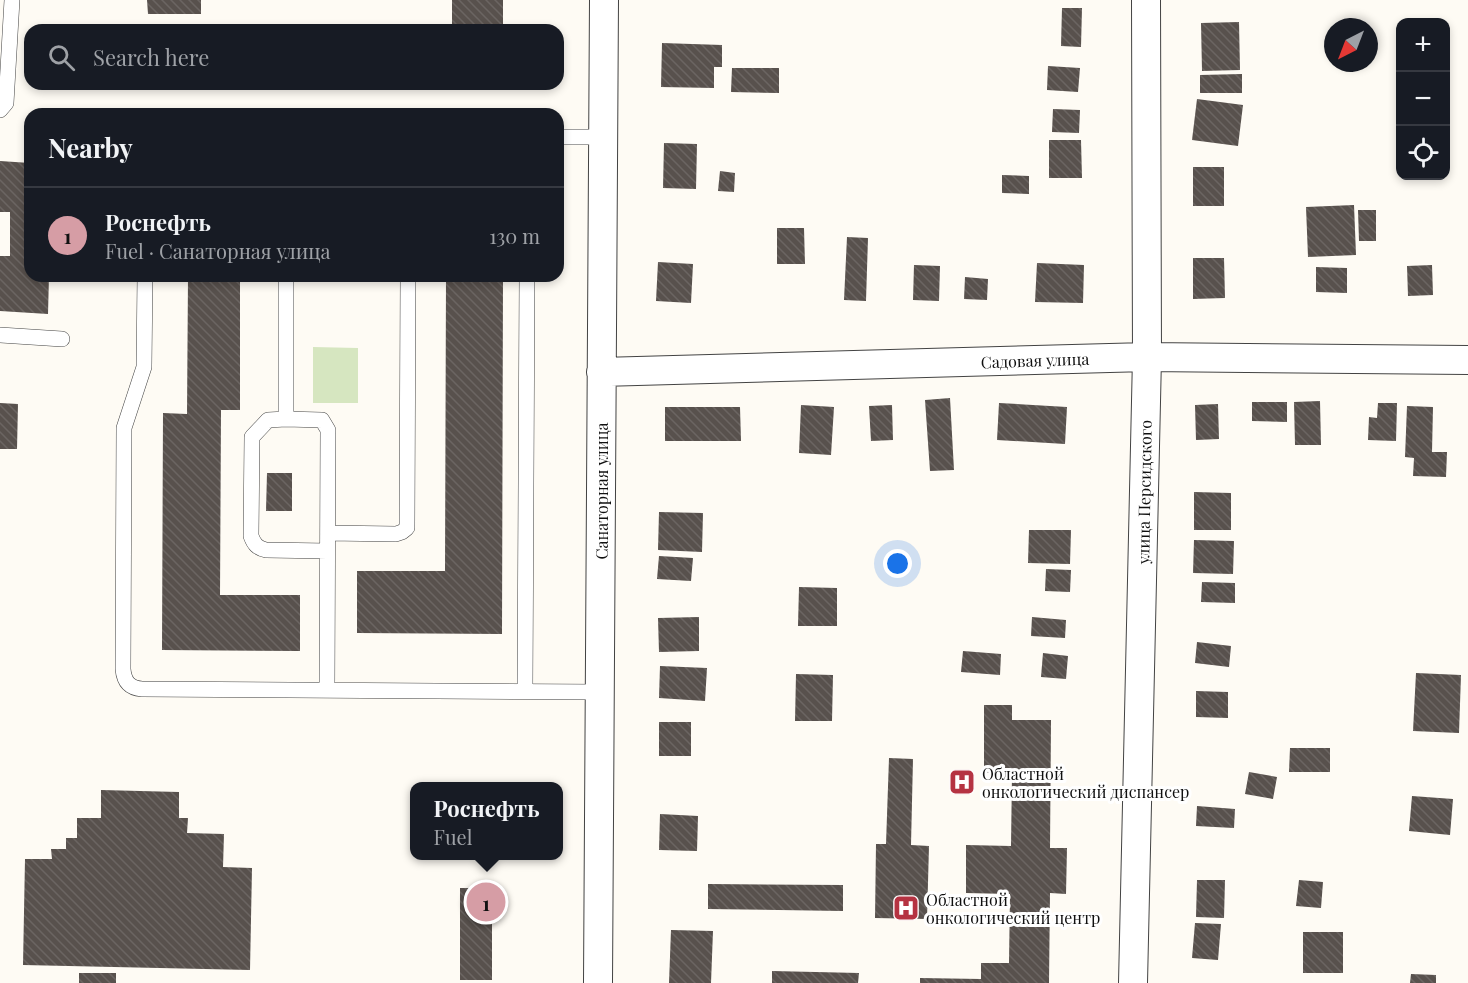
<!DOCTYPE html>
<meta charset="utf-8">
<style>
:root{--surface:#171b24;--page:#20242c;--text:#f1f3f6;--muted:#9ea1a6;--line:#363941;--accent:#d69da5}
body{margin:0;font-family:"Playfair Display",serif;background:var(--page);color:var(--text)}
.controls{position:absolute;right:18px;top:18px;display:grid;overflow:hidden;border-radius:12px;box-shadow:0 3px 9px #0003}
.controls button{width:54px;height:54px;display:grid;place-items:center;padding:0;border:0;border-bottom:2px solid var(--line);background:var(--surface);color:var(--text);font:30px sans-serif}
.compass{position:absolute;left:1324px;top:18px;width:54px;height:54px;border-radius:50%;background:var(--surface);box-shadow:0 3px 9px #0003;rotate:222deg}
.you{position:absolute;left:898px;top:564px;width:21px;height:21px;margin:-15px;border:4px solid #fff;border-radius:50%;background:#1a73e8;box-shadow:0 0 0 9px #1a73e833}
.badge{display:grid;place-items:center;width:39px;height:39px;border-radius:50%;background:var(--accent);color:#111;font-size:20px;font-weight:700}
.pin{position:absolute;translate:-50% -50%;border:3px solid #fff;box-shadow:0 2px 6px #0006}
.popup{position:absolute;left:410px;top:782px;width:153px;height:78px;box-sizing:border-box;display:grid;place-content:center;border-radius:12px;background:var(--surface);filter:drop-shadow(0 2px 4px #0005);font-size:20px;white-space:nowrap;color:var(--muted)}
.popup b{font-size:22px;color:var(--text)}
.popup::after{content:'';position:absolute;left:50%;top:100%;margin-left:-12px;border:12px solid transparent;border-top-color:var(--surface)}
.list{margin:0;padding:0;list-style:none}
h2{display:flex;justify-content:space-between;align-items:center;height:78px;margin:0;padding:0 24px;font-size:26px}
h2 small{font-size:20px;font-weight:400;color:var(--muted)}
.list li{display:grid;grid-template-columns:39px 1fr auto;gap:18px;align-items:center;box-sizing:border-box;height:96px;padding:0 24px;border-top:2px solid var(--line)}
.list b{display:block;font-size:22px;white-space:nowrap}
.list p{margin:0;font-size:20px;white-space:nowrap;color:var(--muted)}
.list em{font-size:20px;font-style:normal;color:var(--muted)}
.icon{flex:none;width:33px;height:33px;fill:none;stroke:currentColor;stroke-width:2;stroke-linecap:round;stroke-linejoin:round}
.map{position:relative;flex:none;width:1468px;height:983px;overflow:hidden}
.search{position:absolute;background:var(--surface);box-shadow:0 3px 9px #0003;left:24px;top:24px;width:540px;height:66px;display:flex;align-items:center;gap:15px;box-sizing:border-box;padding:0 21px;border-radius:18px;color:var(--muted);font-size:22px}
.panel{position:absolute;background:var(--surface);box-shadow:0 3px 9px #0003;left:24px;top:108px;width:540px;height:174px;border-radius:18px}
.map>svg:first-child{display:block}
</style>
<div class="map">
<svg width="1468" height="983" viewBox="0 0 1468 983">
<defs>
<pattern id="building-back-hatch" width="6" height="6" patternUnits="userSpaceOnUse" patternTransform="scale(1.5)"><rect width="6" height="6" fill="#58514d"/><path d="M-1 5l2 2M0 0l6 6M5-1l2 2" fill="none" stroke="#6b6562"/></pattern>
</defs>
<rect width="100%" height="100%" fill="#fefbf4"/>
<path fill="#d6e6c0" d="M 313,347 L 358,348 L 358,403 L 313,403 Z"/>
<path fill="url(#building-back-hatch)" d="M 147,0 L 201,0 L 201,14 L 148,14 Z
M 452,0 L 503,0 L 503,30 L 452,30 Z
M 1062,8 L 1082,8 L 1081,47 L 1061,46 Z
M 1239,22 L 1240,70 L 1202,71 L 1201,23 Z
M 662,43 L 722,45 L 722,67 L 714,67 L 714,88 L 661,87 Z
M 1048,66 L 1080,68 L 1078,92 L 1047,90 Z
M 732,68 L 779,68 L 779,93 L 731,92 Z
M 1242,74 L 1242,93 L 1200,93 L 1200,75 Z
M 1197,99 L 1243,105 L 1238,146 L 1192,140 Z
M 1053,109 L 1080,110 L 1079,133 L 1052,132 Z
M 1049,140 L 1081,140 L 1082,178 L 1049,178 Z
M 664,143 L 697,144 L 696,189 L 663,188 Z
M 0,161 L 30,163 L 30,276 L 49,276 L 48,314 L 0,311 L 0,256 L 10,256 L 10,212 L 0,212 Z
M 1193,167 L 1224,167 L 1224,206 L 1193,206 Z
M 720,171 L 735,173 L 734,192 L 718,191 Z
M 1002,175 L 1029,176 L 1029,194 L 1002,193 Z
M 1354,205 L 1356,255 L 1308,257 L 1306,207 Z
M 1358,210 L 1376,210 L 1376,241 L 1359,241 Z
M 777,228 L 804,228 L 805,264 L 777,264 Z
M 847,237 L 868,238 L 866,301 L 844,300 Z
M 1193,258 L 1224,258 L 1225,298 L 1193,299 Z
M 658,262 L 693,264 L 691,303 L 656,301 Z
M 1037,263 L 1084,265 L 1083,303 L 1035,302 Z
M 914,265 L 940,266 L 939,301 L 913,300 Z
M 1432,265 L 1433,295 L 1408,296 L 1407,266 Z
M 1316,267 L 1347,268 L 1347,293 L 1316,292 Z
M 188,276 L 240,276 L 240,410 L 221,410 L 220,595 L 300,595 L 300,651 L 162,650 L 163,413 L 187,414 Z
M 446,276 L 503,276 L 502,634 L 357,633 L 357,571 L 445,571 Z
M 965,277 L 988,279 L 987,300 L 964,299 Z
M 950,398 L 954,470 L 930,471 L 925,400 Z
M 1320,401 L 1321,445 L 1295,445 L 1294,402 Z
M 1252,402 L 1287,402 L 1287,422 L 1252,421 Z
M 0,403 L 18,404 L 17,449 L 0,449 Z
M 999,403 L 1067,407 L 1065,444 L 997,440 Z
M 1378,403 L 1397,403 L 1396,441 L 1368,440 L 1369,417 L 1377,418 Z
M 1218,404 L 1219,439 L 1196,440 L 1195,405 Z
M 801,405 L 834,407 L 831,455 L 799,453 Z
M 892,405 L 893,440 L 871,441 L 869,406 Z
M 1407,406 L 1433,407 L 1432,452 L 1447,452 L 1446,477 L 1413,476 L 1414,458 L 1405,457 Z
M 665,407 L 740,407 L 741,441 L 665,441 Z
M 267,473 L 292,473 L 292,511 L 266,511 Z
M 1194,492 L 1231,493 L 1231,530 L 1194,530 Z
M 659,512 L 703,513 L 702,552 L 658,550 Z
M 1029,530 L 1071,530 L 1070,564 L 1028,563 Z
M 1194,540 L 1234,541 L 1233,574 L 1193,573 Z
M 659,556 L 693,558 L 691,581 L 657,579 Z
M 1046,569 L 1071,570 L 1070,592 L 1045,591 Z
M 1202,582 L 1235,583 L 1235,603 L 1201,602 Z
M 799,587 L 837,588 L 837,626 L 798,626 Z
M 699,617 L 699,651 L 659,652 L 658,618 Z
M 1032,617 L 1066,620 L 1065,638 L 1031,636 Z
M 1197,642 L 1231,646 L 1229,667 L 1195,663 Z
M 963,651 L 1001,654 L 1000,675 L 961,672 Z
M 1043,653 L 1068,656 L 1066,679 L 1041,677 Z
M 660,666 L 707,668 L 705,701 L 659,698 Z
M 1416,673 L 1461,675 L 1459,733 L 1413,731 Z
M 796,674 L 833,675 L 832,721 L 795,721 Z
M 1196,691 L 1228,692 L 1228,718 L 1196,717 Z
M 984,705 L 1012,705 L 1012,720 L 1051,720 L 1050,848 L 1067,848 L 1066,894 L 1050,893 L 1049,983 L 920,983 L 920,978 L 981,979 L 981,963 L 1009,963 L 1010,894 L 966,893 L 966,845 L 1011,846 L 1012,773 L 984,773 Z
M 659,722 L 691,722 L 691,756 L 659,756 Z
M 1290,748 L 1330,748 L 1330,772 L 1289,772 Z
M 889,758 L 913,759 L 911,845 L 929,846 L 927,919 L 875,918 L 876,844 L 886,844 Z
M 1249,772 L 1277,777 L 1273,799 L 1245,794 Z
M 101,790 L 179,792 L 179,818 L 188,818 L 187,833 L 224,834 L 223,867 L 252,868 L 250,970 L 23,965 L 25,859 L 52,859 L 51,849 L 66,849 L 66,838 L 77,838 L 77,818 L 101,818 Z
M 1412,796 L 1453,799 L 1450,835 L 1409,831 Z
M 1197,806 L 1235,809 L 1234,828 L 1196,826 Z
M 660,814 L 698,816 L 697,851 L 659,850 Z
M 1197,880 L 1225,880 L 1224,918 L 1196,917 Z
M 1299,880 L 1323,882 L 1321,908 L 1296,906 Z
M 708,884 L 843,885 L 843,911 L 708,909 Z
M 460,888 L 492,888 L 492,980 L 460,980 Z
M 1195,923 L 1221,924 L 1218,960 L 1192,958 Z
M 671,930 L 713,931 L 711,983 L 669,983 Z
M 1303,932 L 1343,932 L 1343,973 L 1303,973 Z
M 772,971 L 859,973 L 858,983 L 772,983 Z
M 79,973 L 116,973 L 116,983 L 79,983 Z
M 1411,974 L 1436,975 L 1436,983 L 1410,983 Z"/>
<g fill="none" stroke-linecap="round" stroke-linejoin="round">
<g stroke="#434343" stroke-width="16">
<path id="lane" d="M 0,110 L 6,103 L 12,0
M 558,137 L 603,137
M 145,276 L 144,367 L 124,428 L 123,669 C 124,681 129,688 142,689 L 600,692
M 286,276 L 286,419 L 322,420 L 328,430 L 327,690
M 0,335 L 62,339
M 286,419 L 268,420 L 252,437 L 251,536 C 254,544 257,548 266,550 L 327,551
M 328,533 L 396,534 L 402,532 L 407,528 L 408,276
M 525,691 L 527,276"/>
</g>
<g stroke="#434343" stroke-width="30">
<path id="street" d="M 601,372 L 1147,357 L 1468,360
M 598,983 L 604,0
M 1133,983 L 1147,357 L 1146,0"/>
</g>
<use href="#lane" stroke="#fff" stroke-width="15"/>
<use href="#street" stroke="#fff" stroke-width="28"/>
</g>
<defs>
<g id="hospital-square" transform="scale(1.35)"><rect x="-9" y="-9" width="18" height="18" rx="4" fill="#b53342" stroke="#fff"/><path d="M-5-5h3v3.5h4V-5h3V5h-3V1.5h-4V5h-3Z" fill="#fff"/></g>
</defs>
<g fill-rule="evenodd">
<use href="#hospital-square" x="962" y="782"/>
<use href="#hospital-square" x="906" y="908"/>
</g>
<g text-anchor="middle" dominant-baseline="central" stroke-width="6" stroke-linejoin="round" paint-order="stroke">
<g font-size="16" fill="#101010" stroke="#fff">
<text transform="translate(1035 360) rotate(-2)">Садовая улица</text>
<text transform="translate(601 491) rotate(-90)">Санаторная улица</text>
<text transform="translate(1144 492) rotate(-89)">улица Персидского</text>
</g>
<g font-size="16" fill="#101010" stroke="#fff" text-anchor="start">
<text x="982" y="773">Областной<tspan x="982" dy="18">онкологический диспансер</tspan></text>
<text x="926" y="899">Областной<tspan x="926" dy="18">онкологический центр</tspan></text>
</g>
</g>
</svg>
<div class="controls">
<button>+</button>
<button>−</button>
<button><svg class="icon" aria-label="locate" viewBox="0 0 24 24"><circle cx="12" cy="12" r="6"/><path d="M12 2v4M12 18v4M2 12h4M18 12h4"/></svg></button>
</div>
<svg class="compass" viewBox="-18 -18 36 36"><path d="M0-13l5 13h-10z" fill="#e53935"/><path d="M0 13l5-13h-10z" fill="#9ea1a6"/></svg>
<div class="you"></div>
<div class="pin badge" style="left:486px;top:902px">1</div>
<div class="popup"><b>Роснефть</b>Fuel</div>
<div class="search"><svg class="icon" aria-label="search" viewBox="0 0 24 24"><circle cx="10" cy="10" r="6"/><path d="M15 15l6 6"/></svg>Search here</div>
<section class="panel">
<h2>Nearby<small></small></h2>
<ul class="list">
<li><span class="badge">1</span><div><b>Роснефть</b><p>Fuel · Санаторная улица</p></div><em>130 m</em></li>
</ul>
</section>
</div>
